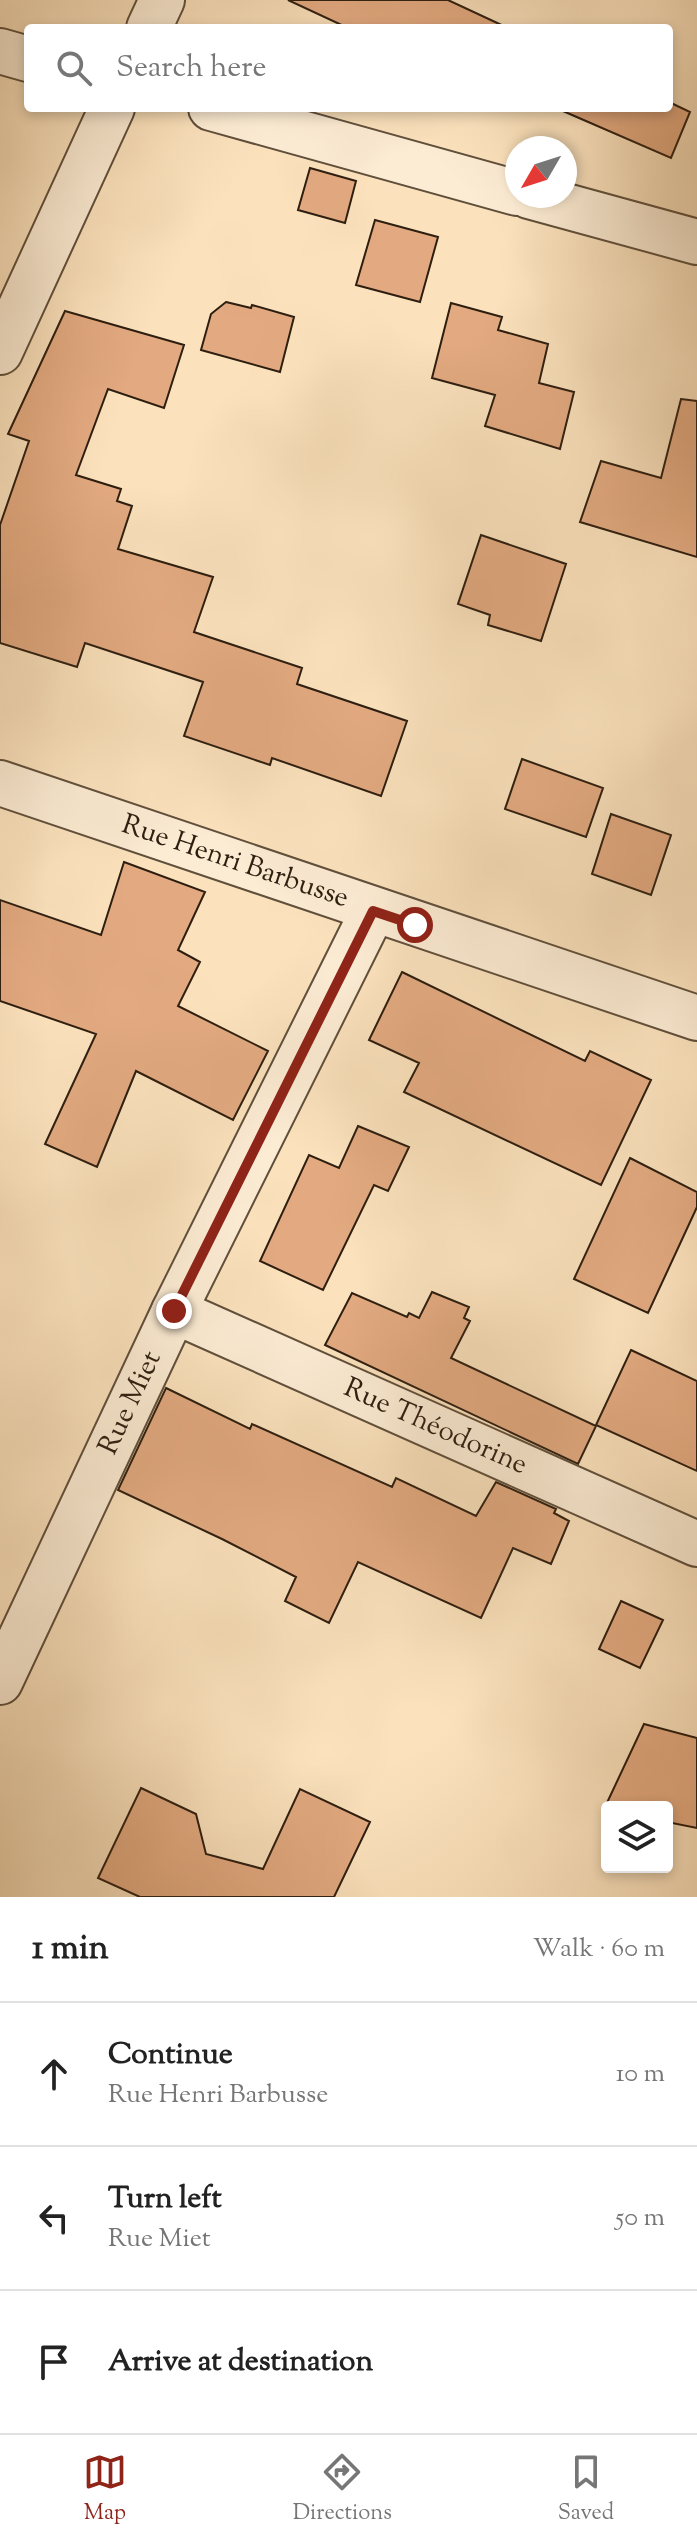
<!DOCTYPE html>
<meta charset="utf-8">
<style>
:root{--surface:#fff;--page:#f2f2f2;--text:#222;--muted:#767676;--line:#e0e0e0;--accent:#8f2418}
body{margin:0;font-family:"Sorts Mill Goudy",serif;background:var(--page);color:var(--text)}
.controls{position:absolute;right:24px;bottom:24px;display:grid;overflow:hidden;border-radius:8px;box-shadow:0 4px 12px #0003}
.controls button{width:72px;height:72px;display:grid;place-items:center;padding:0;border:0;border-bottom:2px solid var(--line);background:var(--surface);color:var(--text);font:40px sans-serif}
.compass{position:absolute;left:505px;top:136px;width:72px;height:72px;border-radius:50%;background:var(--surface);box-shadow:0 4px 12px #0003;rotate:231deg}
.stop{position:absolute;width:24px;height:24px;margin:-18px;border:6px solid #8f2418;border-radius:50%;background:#fff}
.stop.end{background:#8f2418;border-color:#fff;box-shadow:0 2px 8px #0008}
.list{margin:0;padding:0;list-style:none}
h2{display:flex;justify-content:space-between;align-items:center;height:104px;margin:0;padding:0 32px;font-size:34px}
h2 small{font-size:26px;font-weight:400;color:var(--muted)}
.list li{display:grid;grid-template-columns:52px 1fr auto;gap:24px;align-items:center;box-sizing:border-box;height:144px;padding:0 32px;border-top:2px solid var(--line)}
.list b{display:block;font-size:30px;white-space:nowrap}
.list p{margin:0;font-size:26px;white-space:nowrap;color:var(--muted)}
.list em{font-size:26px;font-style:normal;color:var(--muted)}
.icon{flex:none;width:44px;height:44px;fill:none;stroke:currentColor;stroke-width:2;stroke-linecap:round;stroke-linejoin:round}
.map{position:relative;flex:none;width:697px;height:1897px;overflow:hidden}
.search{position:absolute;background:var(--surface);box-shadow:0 4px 12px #0003;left:24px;right:24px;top:24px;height:88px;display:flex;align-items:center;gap:20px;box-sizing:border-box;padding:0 28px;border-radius:8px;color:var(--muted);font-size:30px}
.sheet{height:536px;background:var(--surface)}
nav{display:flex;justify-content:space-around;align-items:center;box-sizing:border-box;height:112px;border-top:2px solid var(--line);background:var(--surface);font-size:22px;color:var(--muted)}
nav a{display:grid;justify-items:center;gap:4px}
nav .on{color:var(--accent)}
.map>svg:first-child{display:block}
</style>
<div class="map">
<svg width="697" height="1897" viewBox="0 0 697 1897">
<rect width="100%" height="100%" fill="#fbe2bd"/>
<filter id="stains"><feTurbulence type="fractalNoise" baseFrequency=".0025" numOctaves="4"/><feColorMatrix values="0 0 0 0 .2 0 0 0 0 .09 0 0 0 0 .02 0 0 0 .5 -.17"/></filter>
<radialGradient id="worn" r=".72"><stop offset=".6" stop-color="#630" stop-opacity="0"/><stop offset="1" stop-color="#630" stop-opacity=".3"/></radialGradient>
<path fill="#e3aa81" stroke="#2d1e10" stroke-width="2" d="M 288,0 L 448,0 L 508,28 L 348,28 Z
M 669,102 L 690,112 L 671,158 L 556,108 L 669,108 Z
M 310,168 L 356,181 L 345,223 L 298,210 Z
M 375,220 L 438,237 L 420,302 L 356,285 Z
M 226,302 L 251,308 L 252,305 L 294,317 L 280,372 L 201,350 L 211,314 Z
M 451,303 L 502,317 L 498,330 L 548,344 L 539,383 L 574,392 L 560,449 L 485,426 L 495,395 L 432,378 Z
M 65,311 L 184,345 L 164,408 L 108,389 L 76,475 L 121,489 L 117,501 L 132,506 L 118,549 L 213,577 L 194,632 L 302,668 L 297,684 L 407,721 L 381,796 L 272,758 L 270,765 L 184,736 L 203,682 L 85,643 L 77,667 L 0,643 L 0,525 L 29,441 L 8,434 Z
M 681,399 L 697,401 L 697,557 L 580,522 L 601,461 L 661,478 Z
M 481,535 L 566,564 L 541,641 L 488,625 L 490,615 L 458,604 Z
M 522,759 L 603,788 L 586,837 L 505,809 Z
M 611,814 L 671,835 L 651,895 L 592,874 Z
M 124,862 L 205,892 L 178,950 L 200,962 L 178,1006 L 268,1051 L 233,1120 L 136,1071 L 97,1167 L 45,1144 L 96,1034 L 0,1001 L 0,900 L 101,935 Z
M 402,972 L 585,1061 L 590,1051 L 651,1080 L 601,1185 L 404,1092 L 419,1063 L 369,1040 Z
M 358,1126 L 409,1147 L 388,1191 L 374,1185 L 323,1290 L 260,1261 L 309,1155 L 339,1168 Z
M 630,1158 L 697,1192 L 697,1207 L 648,1313 L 574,1279 Z
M 432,1292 L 469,1307 L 464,1318 L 470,1321 L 451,1358 L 596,1426 L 578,1464 L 325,1345 L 352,1293 L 407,1317 L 409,1313 L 419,1318 Z
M 631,1350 L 697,1381 L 697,1471 L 596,1425 Z
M 166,1388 L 250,1429 L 252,1424 L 392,1487 L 396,1478 L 476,1516 L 496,1482 L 556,1509 L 554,1513 L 569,1521 L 551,1564 L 513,1548 L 481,1618 L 358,1562 L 329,1623 L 285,1601 L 296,1577 L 222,1539 L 118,1490 Z
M 621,1601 L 663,1620 L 640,1668 L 599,1649 Z
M 644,1724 L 697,1738 L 697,1828 L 667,1822 L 667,1807 L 605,1807 Z
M 141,1788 L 196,1814 L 206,1854 L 263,1869 L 300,1789 L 370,1822 L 334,1897 L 140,1897 L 98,1878 Z"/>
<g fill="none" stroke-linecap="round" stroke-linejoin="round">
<g stroke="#604f3b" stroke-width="48">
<g id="minor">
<path d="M 149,28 L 162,0"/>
<path d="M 0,51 L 28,59"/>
<path d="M 211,108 L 517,193"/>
<path d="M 529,196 L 697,242"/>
<path d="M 0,352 L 112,108"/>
<path id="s1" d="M 0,783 L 697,1018"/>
<path id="s2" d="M 174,1311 L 697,1544"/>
<path id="s3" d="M 0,1682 L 174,1311 L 373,911"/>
</g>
</g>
<use href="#minor" stroke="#fcecd4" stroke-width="44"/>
</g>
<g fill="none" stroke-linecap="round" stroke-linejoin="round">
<path stroke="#8f2418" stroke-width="10" d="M 174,1311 L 373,911 L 415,925"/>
</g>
<g text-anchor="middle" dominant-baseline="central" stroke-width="7" stroke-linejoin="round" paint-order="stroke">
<g font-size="28" fill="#2d1e10" stroke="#fcecd4">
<text stroke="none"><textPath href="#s1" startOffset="248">Rue Henri Barbusse</textPath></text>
<text stroke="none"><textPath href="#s3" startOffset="308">Rue Miet</textPath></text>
<text stroke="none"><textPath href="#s2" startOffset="286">Rue Théodorine</textPath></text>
</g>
</g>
<rect width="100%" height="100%" filter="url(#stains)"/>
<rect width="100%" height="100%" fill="url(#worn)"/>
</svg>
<div class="controls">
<button><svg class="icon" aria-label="layers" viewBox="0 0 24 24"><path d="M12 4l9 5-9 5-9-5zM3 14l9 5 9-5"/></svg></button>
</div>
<svg class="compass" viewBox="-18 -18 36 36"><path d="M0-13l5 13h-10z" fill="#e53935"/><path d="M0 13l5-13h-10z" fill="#767676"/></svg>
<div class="stop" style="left:415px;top:925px"></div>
<div class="stop end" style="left:174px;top:1311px"></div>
<div class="search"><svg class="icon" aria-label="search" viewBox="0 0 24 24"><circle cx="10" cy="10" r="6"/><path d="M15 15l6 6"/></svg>Search here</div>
</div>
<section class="sheet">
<h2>1 min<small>Walk · 60 m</small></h2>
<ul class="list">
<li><svg class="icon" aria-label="ahead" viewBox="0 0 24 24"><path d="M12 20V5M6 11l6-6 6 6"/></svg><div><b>Continue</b><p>Rue Henri Barbusse</p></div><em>10 m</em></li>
<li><svg class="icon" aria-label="left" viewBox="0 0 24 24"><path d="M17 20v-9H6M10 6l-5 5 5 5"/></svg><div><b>Turn left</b><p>Rue Miet</p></div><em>50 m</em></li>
<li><svg class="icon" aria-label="arrive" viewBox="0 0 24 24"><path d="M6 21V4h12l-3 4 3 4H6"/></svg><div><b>Arrive at destination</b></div></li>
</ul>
</section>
<nav>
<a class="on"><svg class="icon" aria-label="map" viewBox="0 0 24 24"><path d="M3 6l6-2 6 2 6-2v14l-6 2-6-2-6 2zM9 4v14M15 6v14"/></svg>Map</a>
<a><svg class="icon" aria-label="directions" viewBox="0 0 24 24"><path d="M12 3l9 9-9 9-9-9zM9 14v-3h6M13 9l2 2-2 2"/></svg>Directions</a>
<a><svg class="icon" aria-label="saved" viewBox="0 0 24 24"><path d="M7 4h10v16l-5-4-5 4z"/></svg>Saved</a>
</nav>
